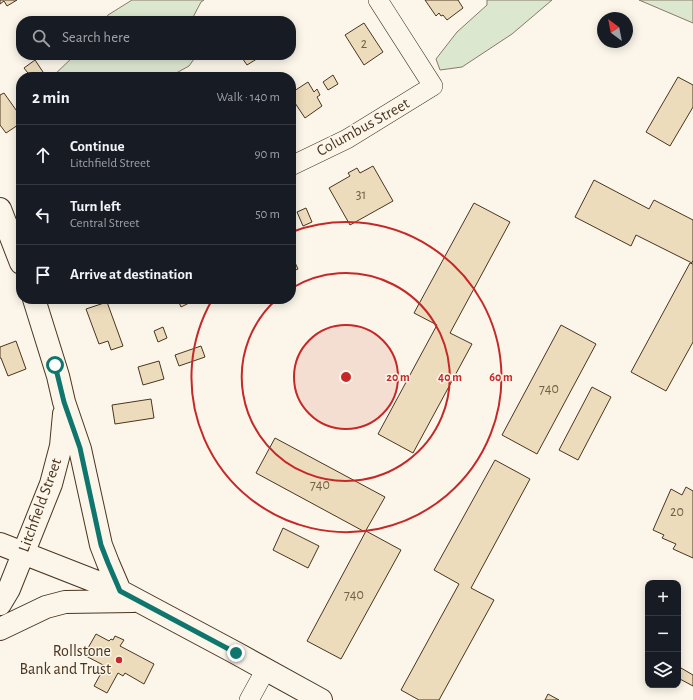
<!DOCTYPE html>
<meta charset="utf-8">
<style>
:root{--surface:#171b24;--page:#242831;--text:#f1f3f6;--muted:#9ea1a6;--line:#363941}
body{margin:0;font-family:"Alegreya Sans",sans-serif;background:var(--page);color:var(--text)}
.controls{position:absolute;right:12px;bottom:12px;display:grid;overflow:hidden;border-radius:8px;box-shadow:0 2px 10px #0003}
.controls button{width:36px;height:36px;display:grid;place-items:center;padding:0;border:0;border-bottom:1px solid var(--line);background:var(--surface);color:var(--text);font:20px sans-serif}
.compass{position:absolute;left:597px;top:12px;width:36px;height:36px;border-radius:50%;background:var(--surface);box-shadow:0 2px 10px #0003;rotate:328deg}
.stop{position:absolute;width:12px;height:12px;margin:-9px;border:3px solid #0f766e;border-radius:50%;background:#fff}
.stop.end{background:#0f766e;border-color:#fff;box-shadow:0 1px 4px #0008}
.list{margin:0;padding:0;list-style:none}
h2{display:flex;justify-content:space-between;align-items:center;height:52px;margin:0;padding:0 16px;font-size:17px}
h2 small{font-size:13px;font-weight:400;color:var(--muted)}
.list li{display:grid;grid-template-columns:26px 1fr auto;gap:12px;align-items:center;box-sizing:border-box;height:60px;padding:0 16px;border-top:1px solid var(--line)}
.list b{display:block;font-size:15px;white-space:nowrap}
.list p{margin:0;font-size:13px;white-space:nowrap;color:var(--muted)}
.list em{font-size:13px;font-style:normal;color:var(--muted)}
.icon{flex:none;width:22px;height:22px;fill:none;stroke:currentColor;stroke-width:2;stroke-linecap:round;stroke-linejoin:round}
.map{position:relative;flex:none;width:693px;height:700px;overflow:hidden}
.search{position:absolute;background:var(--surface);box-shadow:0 2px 10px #0003;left:16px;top:16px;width:280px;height:44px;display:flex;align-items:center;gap:10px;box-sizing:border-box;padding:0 14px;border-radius:16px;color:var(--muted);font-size:15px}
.panel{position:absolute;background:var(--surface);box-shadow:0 2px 10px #0003;left:16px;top:72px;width:280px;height:232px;border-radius:16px}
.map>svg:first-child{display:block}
</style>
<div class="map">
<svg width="693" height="700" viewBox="0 0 693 700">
<rect width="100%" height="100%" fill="#fbf6e9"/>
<path fill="#dce7d0" stroke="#887966" d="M 132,0 L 204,0 L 201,2 L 191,21 L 104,21 L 108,15 Z
M 487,0 L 552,0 L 512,34 L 462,67 L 440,70 L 436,59 L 457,32 L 487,5 Z
M 639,0 L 693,0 L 693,23 Z
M 75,55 L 197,55 L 189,66 L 169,77 L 52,77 Z"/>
<path fill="#ecdcbc" stroke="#4a3520" d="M 0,0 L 17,0 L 7,6 L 4,1 L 0,4 Z
M 425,0 L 458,0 L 463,8 L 447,20 L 443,15 L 441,16 L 439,13 L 436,16 Z
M 364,23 L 383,52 L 364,65 L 345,35 Z
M 240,55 L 263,55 L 247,65 Z
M 35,60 L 43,72 L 36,77 L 31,77 L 24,68 Z
M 333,75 L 338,84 L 328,90 L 323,82 Z
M 678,77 L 693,85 L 693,107 L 670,146 L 646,132 Z
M 308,82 L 314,92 L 317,89 L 320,95 L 317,97 L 322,106 L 305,118 L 291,97 L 291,93 Z
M 4,93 L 21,117 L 21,123 L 6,133 L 0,125 L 0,95 Z
M 373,166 L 393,201 L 350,225 L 329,188 L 350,176 L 348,173 L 357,168 L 360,173 Z
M 594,180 L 649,209 L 654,200 L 693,220 L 693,260 L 692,263 L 636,235 L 631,246 L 575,217 Z
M 474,203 L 510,222 L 450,333 L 472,344 L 413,453 L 378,434 L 437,325 L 414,313 Z
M 306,208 L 312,222 L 303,226 L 297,212 Z
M 291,254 L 298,269 L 291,272 Z
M 690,263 L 693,264 L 693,342 L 666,391 L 631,372 Z
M 172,299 L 189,299 L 191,302 L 181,307 L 178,300 L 173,302 Z
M 107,302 L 123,346 L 111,350 L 108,341 L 99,344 L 86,309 Z
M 561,325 L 596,344 L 537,454 L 502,435 Z
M 163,327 L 167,338 L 158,342 L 154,331 Z
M 16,341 L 26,369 L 8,376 L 1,358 L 0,358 L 0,347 Z
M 201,346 L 205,357 L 179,366 L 175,355 Z
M 159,361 L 164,379 L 143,385 L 138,367 Z
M 592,387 L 611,397 L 578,460 L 559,450 Z
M 151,399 L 154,418 L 115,424 L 112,405 Z
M 275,438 L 385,497 L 365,532 L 256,473 Z
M 495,460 L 530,479 L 471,588 L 494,600 L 439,700 L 419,700 L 401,690 L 459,584 L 434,570 Z
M 686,487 L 693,491 L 693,558 L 673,549 L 676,544 L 662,538 L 664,535 L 653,530 L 671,489 L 682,495 Z
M 283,528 L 319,546 L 308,568 L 273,550 Z
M 366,531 L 401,550 L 341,659 L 307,641 Z
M 96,634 L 109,641 L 111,639 L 113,640 L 115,636 L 124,640 L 120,646 L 154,664 L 144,684 L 125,673 L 123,676 L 118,673 L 107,693 L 94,686 L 105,666 L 84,655 Z
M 681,668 L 693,675 L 693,686 L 678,678 L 678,673 Z
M 548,694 L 559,700 L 545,700 Z"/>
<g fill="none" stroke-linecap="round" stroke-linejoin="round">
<g stroke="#4a3520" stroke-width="20">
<path id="minor" d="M 291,166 L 347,139 L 433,86 L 378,0
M 249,700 L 266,669"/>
</g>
<g stroke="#4a3520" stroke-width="24">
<path id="major" d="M 0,209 L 21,263
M 34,299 L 58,376 L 64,402 L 80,449 L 101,545 L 108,563 L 120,591
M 0,544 L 120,591 L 236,653 L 321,700
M 0,604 L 9,589 L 51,484 L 61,446 L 64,414
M 0,629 L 46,607 L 65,602 L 133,601"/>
</g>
<use href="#minor" stroke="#fbf6e9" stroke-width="19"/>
<use href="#major" stroke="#fbf6e9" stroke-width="22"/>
</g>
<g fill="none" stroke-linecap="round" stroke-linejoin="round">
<path stroke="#0f766e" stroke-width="5" d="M 55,365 L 64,402 L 80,448 L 101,545 L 108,563 L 120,591 L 236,653"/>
</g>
<circle cx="346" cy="377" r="52" fill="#c62828" fill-opacity=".12"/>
<g fill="none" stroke="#c62828" stroke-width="2">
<circle cx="346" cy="377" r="52"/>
<path d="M292 288A104 104 0 1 1 277 299"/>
<path d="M292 232A155 155 0 1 1 212 300"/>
</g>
<circle fill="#c62828" stroke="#fbf6e9" stroke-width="1.5" cx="119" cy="660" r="4"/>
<g text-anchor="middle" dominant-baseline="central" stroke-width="3" stroke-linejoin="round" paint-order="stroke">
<g font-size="14" fill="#725f47">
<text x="364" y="44">2</text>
<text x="361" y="195">31</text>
<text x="549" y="389">740</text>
<text x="320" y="485">740</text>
<text x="677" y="512">20</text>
<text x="354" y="595">740</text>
</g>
<g font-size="16" fill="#4a3520" stroke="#fbf6e9">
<text transform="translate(363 127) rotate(-29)">Columbus Street</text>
<text transform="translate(40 505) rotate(-70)">Litchfield Street</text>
</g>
<g font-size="16" fill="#4a3520" stroke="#fbf6e9" text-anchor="end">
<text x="111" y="651">Rollstone<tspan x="111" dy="18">Bank and Trust</tspan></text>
</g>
</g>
<circle cx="346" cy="377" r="6" fill="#c62828" stroke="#fbf6e9" stroke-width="2"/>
<g font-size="12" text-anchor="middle" font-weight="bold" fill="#c62828" stroke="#fbf6e9" stroke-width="3" stroke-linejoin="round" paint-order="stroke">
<text x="398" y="381">20 m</text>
<text x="450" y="381">40 m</text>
<text x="501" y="381">60 m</text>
</g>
</svg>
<div class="controls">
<button>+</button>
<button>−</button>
<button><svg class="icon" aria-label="layers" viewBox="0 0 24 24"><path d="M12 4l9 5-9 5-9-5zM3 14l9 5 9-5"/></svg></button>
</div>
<svg class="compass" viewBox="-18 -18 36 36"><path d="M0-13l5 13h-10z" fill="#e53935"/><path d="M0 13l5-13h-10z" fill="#9ea1a6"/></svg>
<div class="stop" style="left:55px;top:365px"></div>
<div class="stop end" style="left:236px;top:653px"></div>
<div class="search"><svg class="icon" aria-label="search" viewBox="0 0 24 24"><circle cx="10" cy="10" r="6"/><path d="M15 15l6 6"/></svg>Search here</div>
<section class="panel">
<h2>2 min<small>Walk · 140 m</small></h2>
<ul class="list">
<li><svg class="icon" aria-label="ahead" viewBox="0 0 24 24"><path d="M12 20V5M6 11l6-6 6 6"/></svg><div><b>Continue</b><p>Litchfield Street</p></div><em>90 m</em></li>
<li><svg class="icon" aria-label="left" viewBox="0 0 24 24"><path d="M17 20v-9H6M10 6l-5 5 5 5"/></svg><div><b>Turn left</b><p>Central Street</p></div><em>50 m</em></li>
<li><svg class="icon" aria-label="arrive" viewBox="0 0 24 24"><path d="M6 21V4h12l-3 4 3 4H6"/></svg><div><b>Arrive at destination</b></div></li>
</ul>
</section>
</div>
